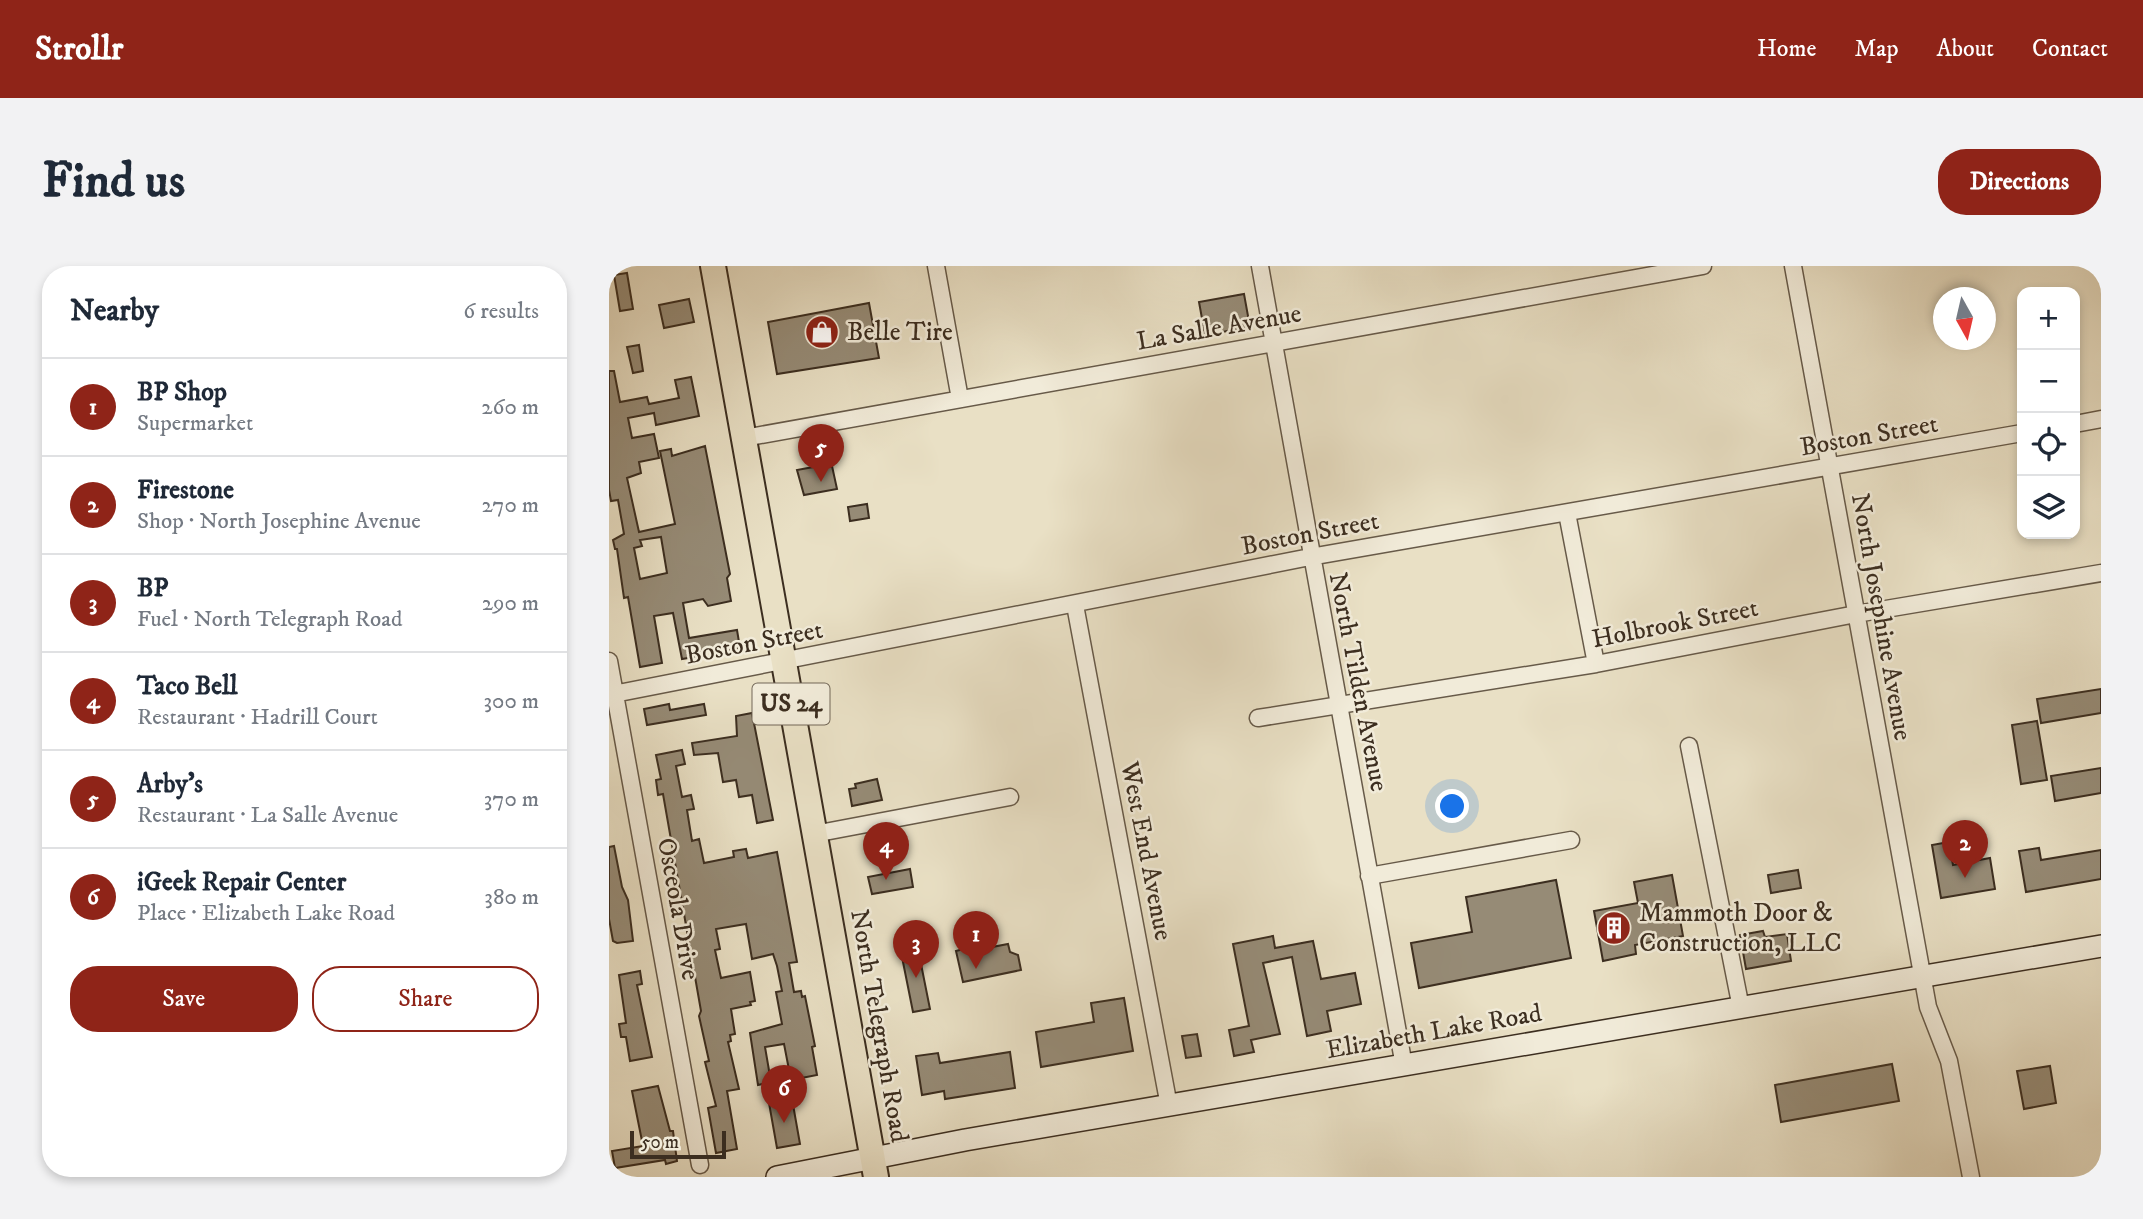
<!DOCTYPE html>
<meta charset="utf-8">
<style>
:root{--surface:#fff;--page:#f2f2f3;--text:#1f2937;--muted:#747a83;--line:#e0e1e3;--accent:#8f2418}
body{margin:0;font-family:"IM FELL DW Pica",serif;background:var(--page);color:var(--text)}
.controls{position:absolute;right:21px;top:21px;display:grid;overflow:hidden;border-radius:14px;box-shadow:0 4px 10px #0003}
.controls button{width:63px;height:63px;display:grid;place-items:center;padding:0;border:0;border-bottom:2px solid var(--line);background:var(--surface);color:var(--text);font:35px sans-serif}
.compass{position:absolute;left:1324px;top:21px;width:63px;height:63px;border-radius:50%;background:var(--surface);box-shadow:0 4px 10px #0003;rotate:172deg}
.scale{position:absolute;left:21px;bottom:18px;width:96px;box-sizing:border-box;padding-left:7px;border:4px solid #3c2e20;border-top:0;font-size:19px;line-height:24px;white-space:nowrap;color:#3c2e20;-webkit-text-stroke:5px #f1ebd9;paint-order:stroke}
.you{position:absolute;left:844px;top:541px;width:24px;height:24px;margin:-18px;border:5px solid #fff;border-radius:50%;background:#1a73e8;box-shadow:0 0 0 10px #1a73e833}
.badge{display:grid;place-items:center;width:46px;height:46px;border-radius:50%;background:var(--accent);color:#fff;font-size:23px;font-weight:700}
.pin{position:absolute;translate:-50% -58px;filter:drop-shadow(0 2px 4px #0008)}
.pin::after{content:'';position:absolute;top:37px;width:24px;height:21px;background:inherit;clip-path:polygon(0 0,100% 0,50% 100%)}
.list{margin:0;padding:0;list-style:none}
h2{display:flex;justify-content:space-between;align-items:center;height:91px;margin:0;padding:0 28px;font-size:30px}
h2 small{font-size:23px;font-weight:400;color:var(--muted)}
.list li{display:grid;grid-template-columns:46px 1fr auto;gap:21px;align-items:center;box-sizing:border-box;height:98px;padding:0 28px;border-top:2px solid var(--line)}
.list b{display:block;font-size:26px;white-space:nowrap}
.list p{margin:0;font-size:23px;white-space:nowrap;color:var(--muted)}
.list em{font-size:23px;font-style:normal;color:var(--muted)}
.actions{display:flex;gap:14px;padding:21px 28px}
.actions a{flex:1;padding:16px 0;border:2px solid var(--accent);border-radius:28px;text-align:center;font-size:24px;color:var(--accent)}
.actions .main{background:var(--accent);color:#fff}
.icon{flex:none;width:38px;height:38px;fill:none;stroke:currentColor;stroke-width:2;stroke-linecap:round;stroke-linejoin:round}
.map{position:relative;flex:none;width:1492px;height:911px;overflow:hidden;border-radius:28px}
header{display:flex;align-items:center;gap:42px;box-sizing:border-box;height:98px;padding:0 35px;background:var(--accent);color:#fff}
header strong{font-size:33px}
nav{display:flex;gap:38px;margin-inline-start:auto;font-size:24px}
.intro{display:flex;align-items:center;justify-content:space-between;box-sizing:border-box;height:168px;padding:0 42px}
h1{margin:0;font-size:49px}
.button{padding:18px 32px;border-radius:28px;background:var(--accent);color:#fff;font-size:24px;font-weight:700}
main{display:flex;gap:42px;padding:0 42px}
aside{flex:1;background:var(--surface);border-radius:28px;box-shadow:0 4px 10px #0003}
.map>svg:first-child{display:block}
</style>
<header>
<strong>Strollr</strong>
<nav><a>Home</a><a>Map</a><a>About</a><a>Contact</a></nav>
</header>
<div class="intro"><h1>Find us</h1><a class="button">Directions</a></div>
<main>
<aside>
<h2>Nearby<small>6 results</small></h2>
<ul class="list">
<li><span class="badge">1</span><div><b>BP Shop</b><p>Supermarket</p></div><em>260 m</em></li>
<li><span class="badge">2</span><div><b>Firestone</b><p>Shop · North Josephine Avenue</p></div><em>270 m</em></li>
<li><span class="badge">3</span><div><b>BP</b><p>Fuel · North Telegraph Road</p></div><em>290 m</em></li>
<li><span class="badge">4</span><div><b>Taco Bell</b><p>Restaurant · Hadrill Court</p></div><em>300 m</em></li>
<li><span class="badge">5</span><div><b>Arby's</b><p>Restaurant · La Salle Avenue</p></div><em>370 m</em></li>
<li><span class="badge">6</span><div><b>iGeek Repair Center</b><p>Place · Elizabeth Lake Road</p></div><em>380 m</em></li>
</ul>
<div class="actions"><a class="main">Save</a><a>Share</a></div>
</aside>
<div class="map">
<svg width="1492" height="911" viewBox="0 0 1492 911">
<rect width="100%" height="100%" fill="#e9e0c5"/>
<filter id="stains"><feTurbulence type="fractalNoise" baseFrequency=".00286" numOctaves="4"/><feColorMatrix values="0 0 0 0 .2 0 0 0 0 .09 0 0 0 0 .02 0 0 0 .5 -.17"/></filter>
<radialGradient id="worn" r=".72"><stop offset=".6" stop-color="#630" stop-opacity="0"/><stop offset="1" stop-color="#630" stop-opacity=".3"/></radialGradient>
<path fill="#968b76" stroke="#3c2e20" stroke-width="2" fill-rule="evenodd" d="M 18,7 L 24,43 L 11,45 L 5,9 Z
M 635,28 L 641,61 L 596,69 L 590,36 Z
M 80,33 L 85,56 L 55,62 L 50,39 Z
M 260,37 L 270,92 L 168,108 L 159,56 Z
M 30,79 L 34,105 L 24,107 L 18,81 Z
M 0,105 L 5,105 L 11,136 L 38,131 L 40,138 L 70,132 L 66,114 L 82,111 L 90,150 L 47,159 L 45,147 L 19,152 L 23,172 L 45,168 L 50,192 L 30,196 L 32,207 L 18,212 L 30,266 L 66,258 L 51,185 L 62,183 L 63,190 L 96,180 L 121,308 L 118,312 L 122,335 L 99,340 L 94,333 L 74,337 L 80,372 L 128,364 L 131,382 L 116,385 L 115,380 L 84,386 L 85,391 L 73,393 L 64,347 L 45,350 L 53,397 L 31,401 L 19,331 L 15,332 L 8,283 L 6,283 L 4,274 L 15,268 L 9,234 L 2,235 L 0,224 ZM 52,271 L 58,307 L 31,313 L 25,282 L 33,280 L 31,274 Z
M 210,200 L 211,203 L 223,200 L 228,223 L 195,229 L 188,204 Z
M 258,238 L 260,252 L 241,255 L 239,241 Z
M 1492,423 L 1492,447 L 1432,457 L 1428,433 Z
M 60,438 L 61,444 L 95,438 L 97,449 L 38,459 L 35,443 Z
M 143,447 L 164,554 L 148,557 L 143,529 L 130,531 L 127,514 L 114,516 L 109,487 L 85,489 L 83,477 L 128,470 L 127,450 Z
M 1428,455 L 1438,514 L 1412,518 L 1403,459 Z
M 73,484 L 76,498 L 67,500 L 73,531 L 82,529 L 85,543 L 78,544 L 83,575 L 90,573 L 95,597 L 125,591 L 124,585 L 137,583 L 139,592 L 168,586 L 188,696 L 180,697 L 185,726 L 192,725 L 193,731 L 196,730 L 206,780 L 203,781 L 208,809 L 182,814 L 175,778 L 156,781 L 162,816 L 149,819 L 141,767 L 173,758 L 167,726 L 173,725 L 168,700 L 164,688 L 143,693 L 137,658 L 107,663 L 111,683 L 106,684 L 112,712 L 141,706 L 146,735 L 141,736 L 142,739 L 122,743 L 126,768 L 121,769 L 122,775 L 119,776 L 130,823 L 118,825 L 128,883 L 107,887 L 99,842 L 107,840 L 96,796 L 100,795 L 90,750 L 92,745 L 54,528 L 49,529 L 47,514 L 52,513 L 47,489 Z
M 1492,502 L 1492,527 L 1446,535 L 1442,510 Z
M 268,513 L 273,534 L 243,540 L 240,523 L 247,522 L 246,518 Z
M 1340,576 L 1344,599 L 1381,592 L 1386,623 L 1332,632 L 1323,579 Z
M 5,580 L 13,621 L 19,634 L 24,675 L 8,677 L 4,675 L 0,653 L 0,581 Z
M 1430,582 L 1432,594 L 1492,584 L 1492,613 L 1417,626 L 1410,585 Z
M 301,603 L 304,621 L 263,628 L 259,611 Z
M 1189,604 L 1192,622 L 1162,627 L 1159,609 Z
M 1063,609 L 1074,670 L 1026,679 L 1027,688 L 994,695 L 985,645 L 1029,637 L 1025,616 Z
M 947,614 L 962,692 L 810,722 L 802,677 L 863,666 L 857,631 Z
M 1154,665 L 1156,671 L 1178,668 L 1182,695 L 1137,703 L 1131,669 Z
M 664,670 L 666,682 L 704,675 L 712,713 L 746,707 L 752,738 L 718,745 L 722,765 L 698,770 L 683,691 L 654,697 L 671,768 L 642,774 L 645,786 L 625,790 L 620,764 L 640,760 L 624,678 Z
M 377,677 L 378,682 L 399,678 L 401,686 L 409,689 L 412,704 L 354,716 L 347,685 Z
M 309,683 L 321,743 L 304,746 L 292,686 Z
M 31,705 L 33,718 L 28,719 L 43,791 L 21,795 L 17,771 L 12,771 L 10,758 L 17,757 L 10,709 Z
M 515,732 L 524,785 L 432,801 L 427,766 L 485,756 L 482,737 Z
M 588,768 L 592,790 L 577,792 L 573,770 Z
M 401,786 L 406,822 L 336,833 L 335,825 L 313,829 L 307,790 L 329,787 L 331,797 Z
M 1283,798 L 1290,835 L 1172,856 L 1166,819 Z
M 1441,800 L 1447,837 L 1415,843 L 1408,805 Z
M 49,820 L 61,865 L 64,865 L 68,895 L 57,898 L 56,894 L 6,902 L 3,885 L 34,880 L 23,825 Z
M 183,833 L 191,878 L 168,882 L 160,837 Z"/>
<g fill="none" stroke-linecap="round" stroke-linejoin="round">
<g stroke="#675a49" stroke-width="19">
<path id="street" d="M 327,0 L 351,133
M 651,0 L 795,800
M 1184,0 L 1319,741 L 1340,795 L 1362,911
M 1466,158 L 1492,153
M 135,172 L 1094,0
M 958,247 L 987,398
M 466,339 L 560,840
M 0,395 L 91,899
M 0,429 L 701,291 L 1413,167
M 649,452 L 987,398 L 1247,348 L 1492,307
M 1080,480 L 1132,742
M 205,568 L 401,531
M 760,610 L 962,574"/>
</g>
<g stroke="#3c2e20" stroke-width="24">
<path id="secondary" d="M 168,911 L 356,874 L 1492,680"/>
</g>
<g stroke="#3c2e20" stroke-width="28">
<path id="primary" d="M 104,0 L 267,911"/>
</g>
<use href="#street" stroke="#f1ebd9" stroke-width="16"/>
<use href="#secondary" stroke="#f1ebd9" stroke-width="21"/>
<use href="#primary" stroke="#e9e0c5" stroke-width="24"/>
</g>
<defs>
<g id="shop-disc" transform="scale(1.75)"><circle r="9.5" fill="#8f2418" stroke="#f1ebd9"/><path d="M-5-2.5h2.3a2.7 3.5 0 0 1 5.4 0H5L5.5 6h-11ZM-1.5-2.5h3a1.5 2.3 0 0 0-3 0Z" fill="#fff"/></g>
<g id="building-disc" transform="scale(1.75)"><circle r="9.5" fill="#8f2418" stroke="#f1ebd9"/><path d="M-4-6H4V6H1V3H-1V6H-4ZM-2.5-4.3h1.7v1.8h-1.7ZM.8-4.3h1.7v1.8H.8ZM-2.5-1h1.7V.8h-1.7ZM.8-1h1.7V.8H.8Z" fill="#fff"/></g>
</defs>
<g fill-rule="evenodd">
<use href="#shop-disc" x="213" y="66"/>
<use href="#building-disc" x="1005" y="662"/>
</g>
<g text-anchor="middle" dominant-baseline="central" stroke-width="5" stroke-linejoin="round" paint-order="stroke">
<rect fill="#f1ebd9" stroke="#726758" stroke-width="2" x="143.5" y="417.5" width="77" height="41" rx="5"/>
<g font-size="24" font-weight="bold" fill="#3c2e20">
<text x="182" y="438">US 24</text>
</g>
<g font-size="26" fill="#3c2e20" stroke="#f1ebd9">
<text transform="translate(610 62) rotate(-10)">La Salle Avenue</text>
<text transform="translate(1260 170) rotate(-10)">Boston Street</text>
<text transform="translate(701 268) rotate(-11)">Boston Street</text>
<text transform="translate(1272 351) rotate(80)">North Josephine Avenue</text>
<text transform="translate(1066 358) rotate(-11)">Holbrook Street</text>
<text transform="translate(145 377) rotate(-11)">Boston Street</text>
<text transform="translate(749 416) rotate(79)">North Tilden Avenue</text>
<text transform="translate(537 585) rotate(79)">West End Avenue</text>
<text transform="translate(69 643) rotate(80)">Osceola Drive</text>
<text transform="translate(270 760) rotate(80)">North Telegraph Road</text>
<text transform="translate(825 766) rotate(-10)">Elizabeth Lake Road</text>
</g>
<g font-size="26" fill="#3c2e20" stroke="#f1ebd9" text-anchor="start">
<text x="238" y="66">Belle Tire</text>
<text x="1030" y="647">Mammoth Door &amp;<tspan x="1030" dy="30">Construction, LLC</tspan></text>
</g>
</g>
<rect width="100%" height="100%" filter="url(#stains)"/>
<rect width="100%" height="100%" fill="url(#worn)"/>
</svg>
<div class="controls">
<button>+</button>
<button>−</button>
<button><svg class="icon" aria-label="locate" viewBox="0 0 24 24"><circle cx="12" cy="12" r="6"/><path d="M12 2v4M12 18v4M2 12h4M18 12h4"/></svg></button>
<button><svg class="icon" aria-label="layers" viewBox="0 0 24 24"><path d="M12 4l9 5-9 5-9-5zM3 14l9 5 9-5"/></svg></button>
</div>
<svg class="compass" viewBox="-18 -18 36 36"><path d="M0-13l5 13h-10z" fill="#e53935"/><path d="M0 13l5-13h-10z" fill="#747a83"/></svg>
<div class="scale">50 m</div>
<div class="you"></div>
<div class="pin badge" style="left:367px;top:703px">1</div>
<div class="pin badge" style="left:1356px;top:612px">2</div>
<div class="pin badge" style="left:307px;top:712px">3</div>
<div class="pin badge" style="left:277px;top:614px">4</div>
<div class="pin badge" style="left:212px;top:216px">5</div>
<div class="pin badge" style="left:175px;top:857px">6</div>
</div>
</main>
